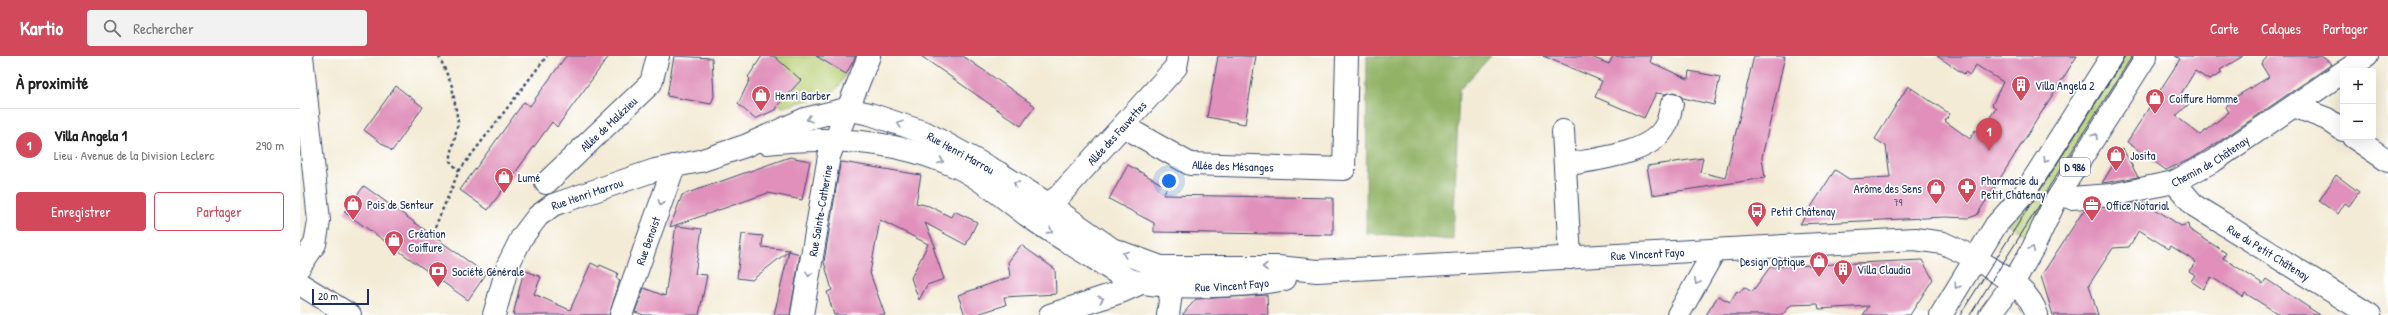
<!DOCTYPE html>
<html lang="fr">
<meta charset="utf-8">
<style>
:root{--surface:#fff;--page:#f2f2f2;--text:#222;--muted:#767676;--line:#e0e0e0;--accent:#d1495b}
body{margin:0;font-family:"Patrick Hand",sans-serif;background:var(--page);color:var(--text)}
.controls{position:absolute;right:12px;top:12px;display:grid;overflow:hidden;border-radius:4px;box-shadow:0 4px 16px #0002}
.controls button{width:36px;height:36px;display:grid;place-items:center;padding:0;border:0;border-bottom:1px solid var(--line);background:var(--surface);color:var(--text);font:20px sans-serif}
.scale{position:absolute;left:12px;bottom:10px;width:57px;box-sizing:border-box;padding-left:4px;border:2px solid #1b2f5e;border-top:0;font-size:11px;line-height:14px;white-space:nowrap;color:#1b2f5e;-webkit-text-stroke:3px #fff;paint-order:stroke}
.you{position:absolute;left:869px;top:125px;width:14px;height:14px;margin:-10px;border:3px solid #fff;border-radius:50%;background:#1a73e8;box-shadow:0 0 0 6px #1a73e833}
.badge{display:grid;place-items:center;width:26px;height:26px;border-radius:50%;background:var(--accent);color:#fff;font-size:13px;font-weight:700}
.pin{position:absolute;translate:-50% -33px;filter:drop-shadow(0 1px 2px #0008)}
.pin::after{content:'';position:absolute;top:21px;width:14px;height:12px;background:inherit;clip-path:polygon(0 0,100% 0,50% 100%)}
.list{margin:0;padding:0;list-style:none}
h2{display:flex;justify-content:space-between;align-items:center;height:52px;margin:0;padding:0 16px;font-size:17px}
h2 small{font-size:13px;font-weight:400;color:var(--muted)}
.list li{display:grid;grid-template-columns:26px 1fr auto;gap:12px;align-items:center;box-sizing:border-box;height:72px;padding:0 16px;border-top:1px solid var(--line)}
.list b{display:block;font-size:15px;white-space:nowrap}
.list p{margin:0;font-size:13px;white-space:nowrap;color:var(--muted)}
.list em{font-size:13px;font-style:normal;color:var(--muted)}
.actions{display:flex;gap:8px;padding:12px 16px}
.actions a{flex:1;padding:9px 0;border:1px solid var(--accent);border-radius:4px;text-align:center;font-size:14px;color:var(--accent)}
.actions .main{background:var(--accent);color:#fff}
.icon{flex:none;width:22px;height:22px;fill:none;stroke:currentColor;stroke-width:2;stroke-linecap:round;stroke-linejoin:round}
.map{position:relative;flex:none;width:2088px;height:259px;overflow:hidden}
header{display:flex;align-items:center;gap:24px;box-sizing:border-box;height:56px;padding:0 20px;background:var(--accent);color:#fff}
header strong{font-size:19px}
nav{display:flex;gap:22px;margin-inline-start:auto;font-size:14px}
.search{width:280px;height:36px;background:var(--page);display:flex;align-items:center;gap:10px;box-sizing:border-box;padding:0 14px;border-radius:4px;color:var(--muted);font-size:15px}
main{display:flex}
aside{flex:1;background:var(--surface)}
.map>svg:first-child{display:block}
</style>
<header>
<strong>Kartio</strong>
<div class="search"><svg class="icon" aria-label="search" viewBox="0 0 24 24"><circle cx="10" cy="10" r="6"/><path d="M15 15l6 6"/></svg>Rechercher</div>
<nav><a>Carte</a><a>Calques</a><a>Partager</a></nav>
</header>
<main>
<aside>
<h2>À proximité<small></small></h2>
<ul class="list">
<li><span class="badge">1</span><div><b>Villa Angela 1</b><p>Lieu · Avenue de la Division Leclerc</p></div><em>290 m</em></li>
</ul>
<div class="actions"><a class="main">Enregistrer</a><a>Partager</a></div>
</aside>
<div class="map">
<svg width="2088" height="259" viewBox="0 0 2088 259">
<rect width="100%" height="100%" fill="#fff"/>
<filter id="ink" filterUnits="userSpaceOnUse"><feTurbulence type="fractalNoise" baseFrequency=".025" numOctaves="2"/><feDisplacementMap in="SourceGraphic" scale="8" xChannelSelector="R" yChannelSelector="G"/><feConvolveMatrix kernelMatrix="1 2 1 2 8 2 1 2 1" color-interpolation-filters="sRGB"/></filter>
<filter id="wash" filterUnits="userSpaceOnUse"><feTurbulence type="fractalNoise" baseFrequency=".012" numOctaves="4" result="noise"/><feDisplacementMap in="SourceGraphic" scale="16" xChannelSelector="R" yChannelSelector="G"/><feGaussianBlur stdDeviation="0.9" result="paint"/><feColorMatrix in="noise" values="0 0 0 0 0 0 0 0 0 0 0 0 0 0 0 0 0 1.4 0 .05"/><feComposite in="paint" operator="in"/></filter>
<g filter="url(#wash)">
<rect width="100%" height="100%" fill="#f3ebd5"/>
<path fill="#b8cf74" stroke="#6a7f69" d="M 463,0 L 556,0 L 539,30 L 531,38 L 482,51 L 448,21 Z
M 1818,0 L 1841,0 L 1731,183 L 1706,167 Z"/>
<path fill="#92b266" stroke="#567062" d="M 1067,0 L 1191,0 L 1159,34 L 1153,184 L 1066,177 Z"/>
<g id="blocks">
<path fill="#e090ba" d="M 266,0 L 309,0 L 257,71 L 252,66 L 188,154 L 160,134 L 224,46 L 230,50 Z
M 374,0 L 412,2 L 414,40 L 411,48 L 367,40 Z
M 462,0 L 474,0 L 501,24 L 477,50 L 477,53 L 455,63 L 438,48 L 450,23 L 448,21 Z
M 516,0 L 556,0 L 546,18 Z
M 621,0 L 663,0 L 735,50 L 721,70 Z
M 918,0 L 956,0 L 945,68 L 907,61 Z
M 1243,0 L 1289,0 L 1309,8 L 1313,0 L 1352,0 L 1350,6 L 1388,23 L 1389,15 L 1420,21 L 1414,49 L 1383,42 L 1375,36 L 1364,38 L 1356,37 L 1344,62 L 1295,41 L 1302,25 Z
M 1454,0 L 1485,0 L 1462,101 L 1465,122 L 1352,139 L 1347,110 L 1403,102 L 1400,116 L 1425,122 Z
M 1637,0 L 1777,0 L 1677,159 L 1669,162 L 1645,161 L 1500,168 L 1535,114 L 1549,123 L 1590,121 L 1586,90 L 1575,83 L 1608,30 L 1650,58 L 1645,65 L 1670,83 L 1675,74 L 1680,77 L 1696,52 L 1692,49 L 1703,26 L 1676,9 L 1670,19 L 1665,16 L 1664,18 Z
M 1875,0 L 1943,0 L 1920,14 L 1922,17 L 1909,24 L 1895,15 L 1876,46 L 1889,48 L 1876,60 L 1900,79 L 1929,56 L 1926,51 L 1932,43 L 1969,21 L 1961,8 L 1968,0 L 2021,0 L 2032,8 L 1920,85 L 1893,102 L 1866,114 L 1827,86 L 1880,3 Z
M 96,30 L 123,51 L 92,95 L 64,74 Z
M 1823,93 L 1838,121 L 1803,127 L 1802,127 Z
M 490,101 L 510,105 L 502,144 L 468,137 L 370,171 L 382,139 Z
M 542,106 L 621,119 L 616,147 L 629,150 L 651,161 L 654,155 L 677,166 L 666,189 L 625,167 L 636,192 L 633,191 L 644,223 L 627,229 L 619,244 L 611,222 L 628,188 L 580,164 L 570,217 L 585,259 L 534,259 L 527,236 L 532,234 L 524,206 L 540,108 Z
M 828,109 L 867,131 L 863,139 L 1033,142 L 1033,179 L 854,176 L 854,167 L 809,143 Z
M 2036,119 L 2059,136 L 2049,150 L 2045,147 L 2038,158 L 2019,145 Z
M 64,130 L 186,218 L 168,244 L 44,156 Z
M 1833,147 L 1846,147 L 1881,170 L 1888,168 L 1889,173 L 1926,197 L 1923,202 L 1963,228 L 1966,223 L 2020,259 L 1980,259 L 1945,237 L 1943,241 L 1911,221 L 1903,233 L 1891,225 L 1895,219 L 1889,215 L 1896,206 L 1871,190 L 1869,193 L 1839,174 L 1829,191 L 1813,192 L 1789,229 L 1798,259 L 1753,259 L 1741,220 L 1784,154 Z
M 376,170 L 402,173 L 395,218 L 407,219 L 399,259 L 344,259 L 335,256 L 344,232 L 365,240 Z
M 442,178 L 463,180 L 462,191 L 490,194 L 452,224 L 437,222 Z
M 721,189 L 755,213 L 756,238 L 704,241 L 706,249 L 674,259 L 665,259 L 658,239 L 710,221 L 708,206 Z
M 489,195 L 500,198 L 490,259 L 474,259 Z
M 1622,204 L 1633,223 L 1610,259 L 1563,259 L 1569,250 L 1519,253 L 1518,248 L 1491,249 L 1482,259 L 1406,259 L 1418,240 L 1430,246 L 1437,235 L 1439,237 L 1444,231 L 1452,236 L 1470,211 Z
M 291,207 L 299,211 L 300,209 L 318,217 L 316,222 L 320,224 L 309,259 L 213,259 L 224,214 L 241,221 L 234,238 L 270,254 Z
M 967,239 L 968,259 L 882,259 L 896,243 Z"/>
</g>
</g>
<g filter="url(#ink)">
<use href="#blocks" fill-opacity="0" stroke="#3b4b70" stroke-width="1"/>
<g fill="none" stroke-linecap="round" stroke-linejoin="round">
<g stroke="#3b4b70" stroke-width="24">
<g id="minor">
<path d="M 2045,15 L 2067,0"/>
<path d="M 1994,50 L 2027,63 L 2043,74"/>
<path id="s1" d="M 823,70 L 890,108 L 1044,113 L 1047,0"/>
<path d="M 1263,75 L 1270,202"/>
<path d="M 2053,81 L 2088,105"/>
<path id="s2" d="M 466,87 C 531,80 599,84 659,112 C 679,121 709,146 728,160 C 749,175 771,188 792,201 C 805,209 817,219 831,224 C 863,235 951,230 985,223"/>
<path d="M 1265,109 C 1294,103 1352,99 1366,69 C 1369,63 1370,55 1372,48"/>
<path id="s3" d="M 1874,126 L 1895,150 L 2070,259"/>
<path id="s4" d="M 246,127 L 351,27 L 358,0"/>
<path id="s5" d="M 1759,137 L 1771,142 L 1812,139 L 1874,126 L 1915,104 L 2043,16"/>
<path id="s6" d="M 748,148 L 759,140 L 876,11 L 878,0"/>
<path d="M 0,210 L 15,188 L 19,165 L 2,0"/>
<path d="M 865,218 L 872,230 L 868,259"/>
<path d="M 0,228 L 50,259"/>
<path id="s7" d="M 194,259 L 208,209 L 222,181 L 238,160 L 253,149 L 355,114 L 400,105 L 445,90 L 505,63 L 546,53 L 570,58 L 626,77 L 699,117 L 748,148 L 812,193 L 861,211 L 978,211 L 1017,215 L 1615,183 L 1643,187 L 1675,202"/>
<path id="s8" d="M 321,259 L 374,110"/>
<path id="s9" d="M 502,259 L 529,100 L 569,0"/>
<path d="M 750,259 L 823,235 L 848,224"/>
<path d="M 1378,259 L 1415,194"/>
</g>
</g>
<g stroke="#3b4b70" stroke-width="24">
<path id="major" d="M 1675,202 C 1698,218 1729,231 1737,259
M 1641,259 L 1696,169 L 1724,138 L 1812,0
M 1690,259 L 1713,227 L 1733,192 L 1759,137 L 1846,0"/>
</g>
<path stroke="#3b4b70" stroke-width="2.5" stroke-dasharray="3 3" stroke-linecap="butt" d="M 159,115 L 247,0
M 135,171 L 159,115 L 150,105 L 158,66 L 152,30 L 139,0"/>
<use href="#minor" stroke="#fff" stroke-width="22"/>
<use href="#major" stroke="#fff" stroke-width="22"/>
<path stroke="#1b2f5e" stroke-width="1" d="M 1660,259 L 1825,0
M 1670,259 L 1834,0"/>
</g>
<defs><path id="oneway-chevron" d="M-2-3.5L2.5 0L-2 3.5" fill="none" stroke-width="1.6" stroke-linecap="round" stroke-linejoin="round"/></defs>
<g stroke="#8d97ae">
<use href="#oneway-chevron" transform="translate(509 63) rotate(164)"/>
<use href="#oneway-chevron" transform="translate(600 68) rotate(-161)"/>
<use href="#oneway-chevron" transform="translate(1795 80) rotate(-58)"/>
<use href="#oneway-chevron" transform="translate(1746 104) rotate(122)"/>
<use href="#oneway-chevron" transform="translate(641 105) rotate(22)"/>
<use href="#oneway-chevron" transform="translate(716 128) rotate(-148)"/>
<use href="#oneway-chevron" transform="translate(361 147) rotate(110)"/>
<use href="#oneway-chevron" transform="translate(750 175) rotate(32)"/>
<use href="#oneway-chevron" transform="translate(1732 193) rotate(-62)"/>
<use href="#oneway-chevron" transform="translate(825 198) rotate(-160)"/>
<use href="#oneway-chevron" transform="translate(965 211) rotate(180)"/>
<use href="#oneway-chevron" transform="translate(509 218) rotate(100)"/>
<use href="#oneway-chevron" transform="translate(1397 226) rotate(119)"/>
<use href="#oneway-chevron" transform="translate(1657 230) rotate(123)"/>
<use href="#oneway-chevron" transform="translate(801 243) rotate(-18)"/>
</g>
</g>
<defs>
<g id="building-pin" transform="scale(1)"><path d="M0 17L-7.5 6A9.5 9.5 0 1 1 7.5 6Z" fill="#d1495b" stroke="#fff"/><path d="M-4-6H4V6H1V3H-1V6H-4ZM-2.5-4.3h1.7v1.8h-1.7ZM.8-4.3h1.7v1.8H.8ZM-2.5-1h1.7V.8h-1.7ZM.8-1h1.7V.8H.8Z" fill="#fff"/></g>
<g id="shop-pin" transform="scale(1)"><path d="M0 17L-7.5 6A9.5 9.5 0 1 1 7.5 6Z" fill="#d1495b" stroke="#fff"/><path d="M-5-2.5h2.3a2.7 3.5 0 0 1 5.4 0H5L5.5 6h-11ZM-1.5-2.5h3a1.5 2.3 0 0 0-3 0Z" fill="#fff"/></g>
<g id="pharmacy-pin" transform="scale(1)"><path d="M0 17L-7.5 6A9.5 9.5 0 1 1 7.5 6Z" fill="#d1495b" stroke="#fff"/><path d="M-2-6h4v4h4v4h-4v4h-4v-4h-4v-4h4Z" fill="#fff"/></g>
<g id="office-pin" transform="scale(1)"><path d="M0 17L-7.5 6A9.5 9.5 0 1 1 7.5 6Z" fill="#d1495b" stroke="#fff"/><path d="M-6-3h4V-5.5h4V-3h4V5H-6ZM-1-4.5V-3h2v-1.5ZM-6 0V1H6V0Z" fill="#fff"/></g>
<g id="bus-pin" transform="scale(1)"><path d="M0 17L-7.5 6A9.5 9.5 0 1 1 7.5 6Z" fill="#d1495b" stroke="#fff"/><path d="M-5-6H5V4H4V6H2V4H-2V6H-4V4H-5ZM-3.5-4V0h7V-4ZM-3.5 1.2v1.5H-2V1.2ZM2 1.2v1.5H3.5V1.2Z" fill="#fff"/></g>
<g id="bank-pin" transform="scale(1)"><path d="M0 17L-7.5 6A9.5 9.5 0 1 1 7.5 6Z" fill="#d1495b" stroke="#fff"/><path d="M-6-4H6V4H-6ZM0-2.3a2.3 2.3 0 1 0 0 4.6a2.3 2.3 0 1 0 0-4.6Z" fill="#fff"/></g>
</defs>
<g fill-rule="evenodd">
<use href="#building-pin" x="1721" y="29"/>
<use href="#shop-pin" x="461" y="39"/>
<use href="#shop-pin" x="1855" y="42"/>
<use href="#shop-pin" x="1816" y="99"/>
<use href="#shop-pin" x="204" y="121"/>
<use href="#pharmacy-pin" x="1667" y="131"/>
<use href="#shop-pin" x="1636" y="132"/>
<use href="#shop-pin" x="53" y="148"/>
<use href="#office-pin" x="1792" y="149"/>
<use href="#bus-pin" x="1457" y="155"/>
<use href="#shop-pin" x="94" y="184"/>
<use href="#shop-pin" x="1519" y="205"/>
<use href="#building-pin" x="1543" y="213"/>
<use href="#bank-pin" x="138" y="215"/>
</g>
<g text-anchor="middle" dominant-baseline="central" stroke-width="3.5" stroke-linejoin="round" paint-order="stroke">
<g font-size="10" fill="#4c4775">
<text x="1598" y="146">79</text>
</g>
<rect fill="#fff" stroke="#5f6d8e" stroke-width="1" x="1760" y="102" width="30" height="18" rx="3"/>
<g font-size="11" font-weight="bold" fill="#1b2f5e">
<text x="1775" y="111">D 986</text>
</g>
<g font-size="12" fill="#1b2f5e" stroke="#fff" text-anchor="start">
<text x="1735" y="29">Villa Angela 2</text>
<text x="475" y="39">Henri Barber</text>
<text x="1869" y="42">Coiffure Homme</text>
<text x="1830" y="99">Josita</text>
<text x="218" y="121">Lumé</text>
<text x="1681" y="124">Pharmacie du<tspan x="1681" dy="14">Petit Châtenay</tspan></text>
<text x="1622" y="132" text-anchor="end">Arôme des Sens</text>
<text x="67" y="148">Pois de Senteur</text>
<text x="1806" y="149">Office Notarial</text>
<text x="1471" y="155">Petit Châtenay</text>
<text x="108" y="177">Création<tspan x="108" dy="14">Coiffure</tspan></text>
<text x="1505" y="205" text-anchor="end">Design Optique</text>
<text x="1557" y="213">Villa Claudia</text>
<text x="152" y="215">Société Générale</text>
</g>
<g font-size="12" fill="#1b2f5e" stroke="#fff">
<text stroke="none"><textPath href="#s4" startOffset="86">Allée de Malézieu</textPath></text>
<text stroke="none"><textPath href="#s6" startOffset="99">Allée des Fauvettes</textPath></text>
<text stroke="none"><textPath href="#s7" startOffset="561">Rue Henri Marrou</textPath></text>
<text stroke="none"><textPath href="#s5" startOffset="159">Chemin de Châtenay</textPath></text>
<text stroke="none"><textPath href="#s1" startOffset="120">Allée des Mésanges</textPath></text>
<text stroke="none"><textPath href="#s7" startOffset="164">Rue Henri Marrou</textPath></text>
<text stroke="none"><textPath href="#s9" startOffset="106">Rue Sainte-Catherine</textPath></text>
<text stroke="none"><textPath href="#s8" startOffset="79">Rue Benoist</textPath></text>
<text stroke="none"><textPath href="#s3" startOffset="119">Rue du Petit Châtenay</textPath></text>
<text stroke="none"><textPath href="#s7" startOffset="1280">Rue Vincent Fayo</textPath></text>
<text stroke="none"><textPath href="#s2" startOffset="504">Rue Vincent Fayo</textPath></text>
</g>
</g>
</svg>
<div class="controls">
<button>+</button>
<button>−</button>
</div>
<div class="scale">20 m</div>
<div class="you"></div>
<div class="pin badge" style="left:1689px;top:95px">1</div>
</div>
</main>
